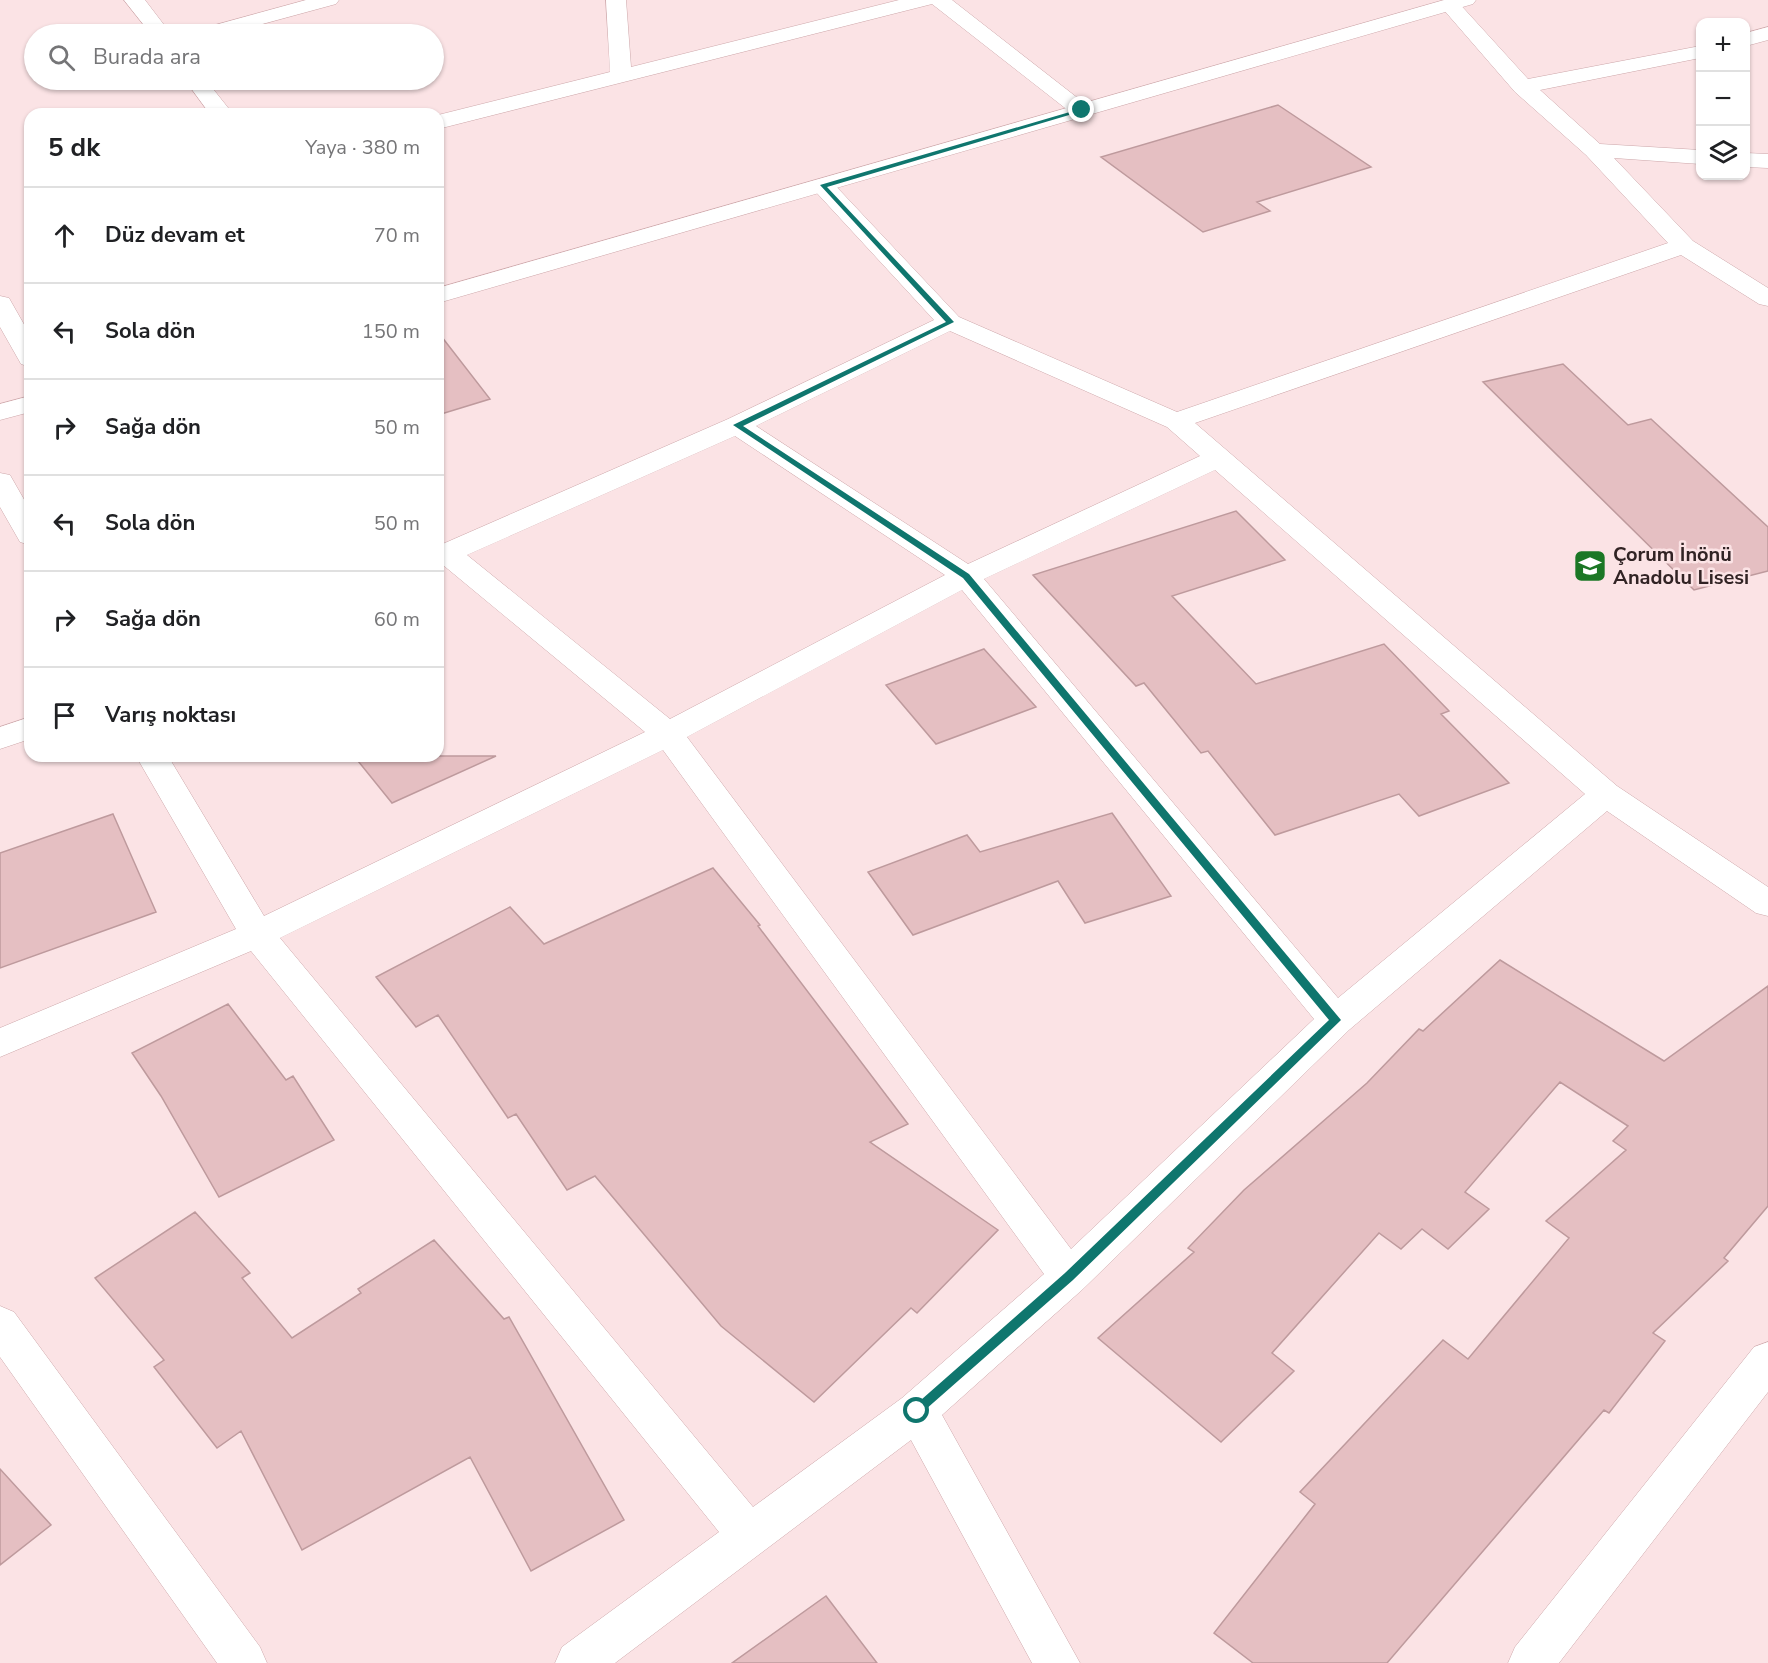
<!DOCTYPE html>
<html lang="tr">
<head>
<meta charset="utf-8">
<style>
  :root { --surface:#fff; --page:#f6f6f6; --text:#202124; --muted:#757577; --line:#e0e0e0 }
  body { margin:0; font-family:"Nunito Sans",sans-serif; background:var(--page); color:var(--text) }
  .controls { position:absolute; right:18px; top:18px; display:grid; overflow:hidden; border-radius:12px; box-shadow:0 2px 4px #0004 }
  .controls button { width:54px; height:54px; display:grid; place-items:center; padding:0; border:0; border-bottom:2px solid var(--line); background:var(--surface); color:var(--text); font:30px sans-serif }
  .stop { position:absolute; width:18px; height:18px; margin:-14px; border:4px solid #0f766e; border-radius:50%; background:#fff }
  .stop.end { background:#0f766e; border-color:#fff; box-shadow:0 2px 6px #0008 }
  .list { margin:0; padding:0; list-style:none }
  h2 { display:flex; justify-content:space-between; align-items:center; height:78px; margin:0; padding:0 24px; font-size:26px }
  h2 small { font-size:20px; font-weight:400; color:var(--muted) }
  .list li { display:grid; grid-template-columns:39px 1fr auto; gap:18px; align-items:center; box-sizing:border-box; height:96px; padding:0 24px; border-top:2px solid var(--line) }
  .list b { display:block; font-size:22px; white-space:nowrap }
  .list em { font-size:20px; font-style:normal; color:var(--muted) }
  .icon { flex:none; width:33px; height:33px; fill:none; stroke:currentColor; stroke-width:2; stroke-linecap:round; stroke-linejoin:round }
  .map { position:relative; flex:none; width:1768px; height:1663px; overflow:hidden }
  .search { position:absolute; background:var(--surface); box-shadow:0 2px 4px #0004; left:24px; top:24px; width:420px; height:66px; display:flex; align-items:center; gap:15px; box-sizing:border-box; padding:0 21px; border-radius:33px; color:var(--muted); font-size:22px }
  .panel { position:absolute; background:var(--surface); box-shadow:0 2px 4px #0004; left:24px; top:108px; width:420px; height:654px; border-radius:18px }
  .map>svg:first-child { display:block }
  .building { fill:#e5bfc2; stroke:#be9a9d; stroke-width:1.5 }
  .lines { fill:none; stroke-linecap:round; stroke-linejoin:round }
  .street-casing { stroke:#cda7aa; stroke-width:1 }
  .secondary-casing { stroke:#cda7aa; stroke-width:1 }
  .street { fill:#fff; fill-rule:evenodd }
  .secondary { fill:#fff; fill-rule:evenodd }
  .route { fill:#0f766e }
  .labels { text-anchor:middle; stroke-width:5; stroke-linejoin:round; paint-order:stroke }
  .poi-label { font-size:20px; font-weight:bold; fill:#312324; stroke:#fbe3e5; text-anchor:start }
</style>
</head>
<body>
<div class="map">
<svg width="1768" height="1663" viewBox="0 0 1768 1663">
  <rect width="100%" height="100%" fill="#fbe3e5"/>
  <!-- building -->
  <path class="building" d="M1278,105L1371,167L1257,202L1270,211L1203,232L1101,157Z
    M438,332L490,399L438,415Z
    M1563,364L1628,425L1651,419L1768,527V571L1694,590L1483,382Z
    M1236,511L1285,560L1172,596L1256,684L1384,644L1449,711L1441,714L1509,783L1419,816L1399,794L1275,835L1208,751L1201,753L1144,683L1136,686L1033,575Z
    M984,649L1036,707L936,744L886,685Z
    M354,756H496L392,803Z
    M1112,813L1171,896L1085,923L1058,881L913,935L868,872L967,835L980,852Z
    M113,814L156,912L0,968V853Z
    M713,868L760,925L758,926L908,1124L870,1142L998,1230L917,1313L911,1308L814,1402L721,1326L595,1176L567,1190L516,1114L508,1118L438,1015L416,1027L376,977L510,907L544,944Z
    M1500,960L1664,1061L1768,986V1206L1724,1258L1728,1261L1653,1333L1665,1341L1609,1413L1604,1410L1387,1663H1253L1214,1633L1315,1504L1300,1492L1443,1340L1468,1359L1569,1238L1546,1221L1626,1150L1613,1141L1628,1126L1560,1082L1465,1192L1489,1209L1448,1249L1422,1229L1401,1249L1379,1233L1272,1353L1294,1371L1221,1442L1098,1338L1194,1252L1188,1248L1244,1190L1367,1083L1419,1029L1423,1031Z
    M228,1004L286,1080L293,1076L334,1140L219,1197L161,1096L132,1053Z
    M195,1212L250,1273L242,1278L292,1338L361,1293L358,1289L434,1240L504,1319L509,1317L624,1520L531,1571L470,1457L302,1550L241,1431L217,1448L154,1367L164,1360L95,1278Z
    M0,1469L51,1525L0,1565Z
    M826,1596L877,1663H732Z"/>
  <g class="lines">
    <defs>
      <path id="street" d="M306,0H339L336,4L226,34H194L197,30Z
        M606,0H626L631,67L899,0H952L1093,110L1090,115H1074L932,4L438,129V115L610,72Z
        M1443,1H1457L1528,79L1700,46V58L1540,90L1600,144L1700,150V164L1614,158L1693,241L1768,288V306L1759,304L1681,255L1195,423L1617,786L1768,887V916L1756,913L1607,811L1349,1030L1083,1289L942,1415L1080,1663H1032L911,1440L615,1663H555L562,1647L719,1532L251,951L0,1057V1028L236,929L136,756H168L264,916L645,732L443,565L438,566V546L728,419L934,320L815,191L811,186L815,181H831L959,317L1177,412L1668,243L1586,155L1515,92L1443,9L1440,5ZM950,331L1167,427L1200,456L968,564L756,426ZM735,436L945,575L670,719L467,555ZM1215,470L1585,794L1338,998L984,579ZM962,590L1314,1019L1071,1249L687,737ZM663,750L1044,1274L902,1398L753,1507L280,938Z
        M1768,27V40L1746,46V33Z
        M1746,153L1768,154V168L1746,167Z
        M0,296L9,298L30,335V367L21,364L0,327Z
        M0,473L10,475L30,510V545L20,542L0,507Z
        M30,717V739L0,749V727Z
        M0,1306L14,1312L260,1647L267,1663H217L0,1357Z
        M1768,1342V1392L1559,1663H1508L1515,1647L1754,1347Z"/>
      <path id="secondary" d="M124,0H145L171,34H151Z
        M1444,0H1476L1473,4L438,303V288Z
        M185,80H206L233,114H210Z
        M30,396V412L0,420V404Z"/>
    </defs>
    <!-- street casing -->
    <use href="#street" class="street-casing"/>
    <!-- secondary casing -->
    <use href="#secondary" class="secondary-casing"/>
    <!-- street -->
    <use href="#street" class="street"/>
    <!-- secondary -->
    <use href="#secondary" class="secondary"/>
  </g>
  <!-- route -->
  <path class="route" d="M1080,109L1086,110L827,187L954,322L743,426L969,574L1341,1020L1073,1280L917,1417L913,1415V1407L1065,1273L1329,1020L963,578L733,425L946,322L820,185Z"/>
  <!-- icons -->
  <defs>
    <symbol id="school-square" viewBox="-11 -11 22 22"><rect x="-9" y="-9" width="18" height="18" rx="4" fill="#1b7725" stroke="#fbe3e5"/><path d="M0-5L7-2L0 1L-7-2ZM-4 1L0 2.5L4 1V4Q0 6-4 4Z" fill="#fff"/></symbol>
  </defs>
  <g fill-rule="evenodd">
    <use href="#school-square" x="1571" y="547" width="38" height="38"/>
  </g>
  <g class="labels">
    <!-- poi labels -->
    <g class="poi-label">
      <text x="1613" y="561">Çorum İnönü<tspan x="1613" dy="23">Anadolu Lisesi</tspan></text>
    </g>
  </g>
</svg>
<div class="controls">
<button>+</button>
<button>−</button>
<button><svg class="icon" aria-label="layers" viewBox="0 0 24 24"><path d="M12 4l9 5-9 5-9-5zM3 14l9 5 9-5"/></svg></button>
</div>
<div class="stop" style="left:917px;top:1411px"></div>
<div class="stop end" style="left:1082px;top:110px"></div>
<div class="search"><svg class="icon" aria-label="search" viewBox="0 0 24 24"><circle cx="10" cy="10" r="6"/><path d="M15 15l6 6"/></svg>Burada ara</div>
<section class="panel">
<h2>5 dk<small>Yaya · 380 m</small></h2>
<ul class="list">
<li><svg class="icon" aria-label="ahead" viewBox="0 0 24 24"><path d="M12 20V5M6 11l6-6 6 6"/></svg><div><b>Düz devam et</b></div><em>70 m</em></li>
<li><svg class="icon" aria-label="left" viewBox="0 0 24 24"><path d="M17 20v-9H6M10 6l-5 5 5 5"/></svg><div><b>Sola dön</b></div><em>150 m</em></li>
<li><svg class="icon" aria-label="right" viewBox="0 0 24 24"><path d="M7 20v-9h11M14 6l5 5-5 5"/></svg><div><b>Sağa dön</b></div><em>50 m</em></li>
<li><svg class="icon" aria-label="left" viewBox="0 0 24 24"><path d="M17 20v-9H6M10 6l-5 5 5 5"/></svg><div><b>Sola dön</b></div><em>50 m</em></li>
<li><svg class="icon" aria-label="right" viewBox="0 0 24 24"><path d="M7 20v-9h11M14 6l5 5-5 5"/></svg><div><b>Sağa dön</b></div><em>60 m</em></li>
<li><svg class="icon" aria-label="arrive" viewBox="0 0 24 24"><path d="M6 21V4h12l-3 4 3 4H6"/></svg><div><b>Varış noktası</b></div></li>
</ul>
</section>
</div>
</body>
</html>
